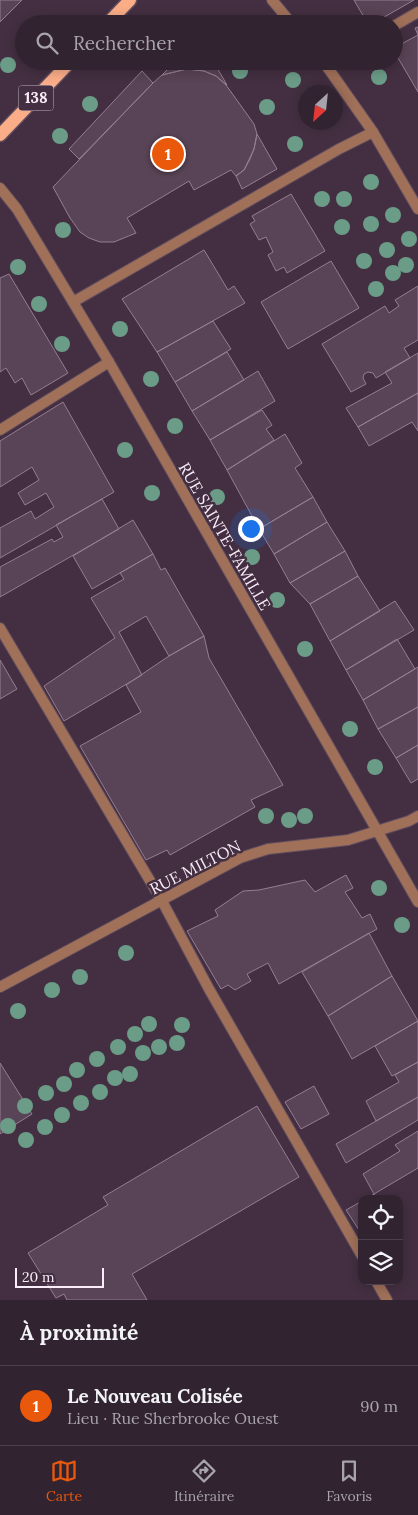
<!DOCTYPE html>
<html lang="fr">
<head>
<meta charset="utf-8">
<style>
  :root { --surface:#322331; --page:#3a2b39; --text:#f1f3f6; --muted:#a8a4ab; --line:#4d404d; --accent:#ea580c }
  body { margin:0; font-family:Lora,serif; background:var(--page); color:var(--text) }
  .controls { position:absolute; right:15px; bottom:15px; display:grid; overflow:hidden; border-radius:10px; box-shadow:0 2px 12px #0003 }
  .controls button { width:45px; height:45px; display:grid; place-items:center; padding:0; border:0; border-bottom:1px solid var(--line); background:var(--surface); color:var(--text); font:25px sans-serif }
  .compass { position:absolute; left:298px; top:85px; width:45px; height:45px; border-radius:50%; background:var(--surface); box-shadow:0 2px 12px #0003; rotate:207deg }
  .scale { position:absolute; left:15px; bottom:12px; width:89px; box-sizing:border-box; padding-left:5px; border:2px solid #faedf9; border-top:0; font-size:14px; line-height:18px; white-space:nowrap; color:#faedf9; -webkit-text-stroke:4px #432f41; paint-order:stroke }
  .you { position:absolute; left:250px; top:528px; width:18px; height:18px; margin:-12px; border:4px solid #fff; border-radius:50%; background:#1a73e8; box-shadow:0 0 0 8px #1a73e833 }
  .badge { display:grid; place-items:center; width:32px; height:32px; border-radius:50%; background:var(--accent); color:#fff; font-size:16px; font-weight:700 }
  .pin { position:absolute; translate:-50% -50%; border:2px solid #fff; box-shadow:0 1px 5px #0006 }
  .list { margin:0; padding:0; list-style:none }
  h2 { display:flex; justify-content:space-between; align-items:center; height:65px; margin:0; padding:0 20px; font-size:21px }
  h2 small { font-size:16px; font-weight:400; color:var(--muted) }
  .list li { display:grid; grid-template-columns:32px 1fr auto; gap:15px; align-items:center; box-sizing:border-box; height:80px; padding:0 20px; border-top:1px solid var(--line) }
  .list b { display:block; font-size:19px; white-space:nowrap }
  .list p { margin:0; font-size:16px; white-space:nowrap; color:var(--muted) }
  .list em { font-size:16px; font-style:normal; color:var(--muted) }
  .icon { flex:none; width:28px; height:28px; fill:none; stroke:currentColor; stroke-width:2; stroke-linecap:round; stroke-linejoin:round }
  .map { position:relative; flex:none; width:418px; height:1300px; overflow:hidden }
  .search { position:absolute; background:var(--surface); box-shadow:0 2px 12px #0003; left:15px; right:15px; top:15px; height:55px; display:flex; align-items:center; gap:12px; box-sizing:border-box; padding:0 18px; border-radius:28px; color:var(--muted); font-size:19px }
  .sheet { height:145px; background:var(--surface) }
  nav { display:flex; justify-content:space-around; align-items:center; box-sizing:border-box; height:70px; border-top:1px solid var(--line); background:var(--surface); font-size:14px; color:var(--muted) }
  nav a { display:grid; justify-items:center; gap:2px }
  nav .on { color:var(--accent) }
  .map>svg:first-child { display:block }
  .building { fill:#594356; stroke:#957d92 }
  .lines { fill:none; stroke-linecap:round; stroke-linejoin:round }
  .service-casing { stroke:#604d5e; stroke-width:12 }
  .minor-casing { stroke:#604d5e; stroke-width:12 }
  .tertiary-casing { stroke:#604d5e; stroke-width:12 }
  .primary-casing { stroke:#604d5e; stroke-width:15 }
  .service { stroke:#a07059; stroke-width:10 }
  .minor { stroke:#a07059; stroke-width:10 }
  .tertiary { stroke:#a07059; stroke-width:10 }
  .primary { stroke:#fbad88; stroke-width:12 }
  .tree { fill:#6b9c87 }
  .labels { text-anchor:middle; stroke-width:5; stroke-linejoin:round; paint-order:stroke }
  .shield { fill:#432f41; stroke:#c3b4c2; stroke-width:1 }
  .shield-label { font-size:15px; font-weight:bold; fill:#faedf9 }
  .street-label { font-size:16px; fill:#faedf9; stroke:#432f41 }
</style>
</head>
<body>
<div class="map">
<svg width="418" height="1300" viewBox="0 0 418 1300">
  <rect width="100%" height="100%" fill="#432f41"/>
  <!-- building -->
  <path class="building" d="M0,0H22L0,22Z
    M354,0H414L372,24H368Z
    M418,27V92L394,51V48L418,35L415,28Z
    M176,61L183,63L185,61H213L227,85L216,76L204,71L187,69L162,75Z
    M187,69L204,71L216,76L226,85L254,124L257,134L254,149L244,170L236,176L231,170L194,190L189,181L127,218L136,233L114,242H100L89,238L80,232L70,218L53,187L153,83L162,75Z
    M142,71L153,83L79,159L69,149Z
    M257,134L277,169L242,189L236,176L244,170L250,159L254,149Z
    M291,194L325,251L287,273L284,267L276,271L268,255L273,252L266,237L259,240L250,224L255,221L252,216Z
    M204,250L228,290L234,286L245,303L157,352L122,299Z
    M331,261L359,308L288,349L261,302Z
    M9,274L68,373L31,395L22,378L15,383L6,368L0,372V278Z
    M418,286V340L404,348L410,358L376,378L373,373L368,372L364,374L363,378L366,384L351,392L322,344L385,306L389,313L399,306L395,300Z
    M213,321L231,349L175,382L157,352Z
    M227,352L244,380L192,411L175,382Z
    M418,353V393L358,427L346,408L392,383L385,372Z
    M258,371L275,401L210,440L192,411Z
    M418,393V431L412,422L369,446L358,427Z
    M63,402L114,492L0,558V528L31,511L35,519L54,507L46,493L25,505L18,493L39,480L32,467L0,487V441Z
    M262,410L272,425L266,429L274,440L227,470L210,440Z
    M285,434L302,463L295,468L313,497L259,529L227,470Z
    M313,497L327,522L274,554L259,529Z
    M102,499L119,529L0,597V567L52,539L54,542L63,537L56,525Z
    M133,520L153,554L92,589L73,556Z
    M327,522L345,551L290,583L274,554Z
    M345,551L358,576L310,604L290,583Z
    M153,554L161,570L165,568L204,636L169,656L146,616L119,632L142,675L64,721L44,686L115,638L91,598L124,579L120,573Z
    M358,576L380,611L330,641L310,604Z
    M395,601L414,630L346,670L330,641Z
    M204,636L209,658L283,785L251,800L255,807L170,855L167,850L146,860L80,746L141,712L126,685L169,656Z
    M397,639L415,669L363,700L346,670Z
    M0,660L17,689L0,699Z
    M418,667V707L378,729L363,700Z
    M418,707V745L396,758L378,729Z
    M418,745V779L411,783L396,758Z
    M346,875L353,888L345,892L362,918L370,914L377,929L279,984L268,963L247,974L251,981L235,990L228,985L221,989L187,931L218,916L215,910L243,891L259,890L305,880L315,892Z
    M369,933L392,976L328,1016L302,972Z
    M392,976L418,1021L352,1059L328,1016Z
    M418,1021V1062L392,1076L375,1046Z
    M418,1062V1097L376,1121L366,1101L399,1082L395,1075Z
    M0,1063L32,1114L0,1134Z
    M314,1086L329,1114L301,1129L285,1102Z
    M418,1097V1120L346,1163L336,1144Z
    M257,1106L299,1177L132,1274L147,1300H67L64,1294L56,1298L28,1253L108,1205L103,1197Z
    M418,1131V1168L374,1194L363,1174L400,1151L395,1145Z
    M374,1194L376,1199H366Z
    M362,1201V1233H361L346,1210Z"/>
  <g class="lines">
    <defs>
      <path id="service" d="M394,26L418,12
        M328,68L338,61
        M73,302L339,149L373,132
        M0,430L109,362
        M0,628L162,901L209,989L362,1256
        M376,1281L387,1300"/>
      <path id="minor" d="M0,188L17,209L109,362L418,902
        M0,987L240,858L268,849L348,840L409,821L418,816"/>
      <path id="tertiary" d="M272,0L292,24
        M323,61L373,132L418,209"/>
      <path id="primary" d="M107,24L130,0
        M0,135L71,61"/>
    </defs>
    <!-- service casing -->
    <use href="#service" class="service-casing"/>
    <!-- minor casing -->
    <use href="#minor" class="minor-casing"/>
    <!-- tertiary casing -->
    <use href="#tertiary" class="tertiary-casing"/>
    <!-- primary casing -->
    <use href="#primary" class="primary-casing"/>
    <!-- service -->
    <use href="#service" class="service"/>
    <!-- minor -->
    <use href="#minor" class="minor"/>
    <!-- tertiary -->
    <use href="#tertiary" class="tertiary"/>
    <!-- primary -->
    <use href="#primary" class="primary"/>
  </g>
  <!-- trees -->
  <g class="tree">
    <circle cx="8" cy="65" r="8"/>
    <circle cx="240" cy="71" r="8"/>
    <circle cx="379" cy="77" r="8"/>
    <circle cx="293" cy="80" r="8"/>
    <circle cx="90" cy="104" r="8"/>
    <circle cx="267" cy="107" r="8"/>
    <circle cx="60" cy="136" r="8"/>
    <circle cx="295" cy="144" r="8"/>
    <circle cx="371" cy="182" r="8"/>
    <circle cx="322" cy="199" r="8"/>
    <circle cx="344" cy="199" r="8"/>
    <circle cx="393" cy="215" r="8"/>
    <circle cx="371" cy="224" r="8"/>
    <circle cx="342" cy="227" r="8"/>
    <circle cx="63" cy="230" r="8"/>
    <circle cx="409" cy="239" r="8"/>
    <circle cx="387" cy="250" r="8"/>
    <circle cx="364" cy="261" r="8"/>
    <circle cx="406" cy="265" r="8"/>
    <circle cx="18" cy="267" r="8"/>
    <circle cx="393" cy="273" r="8"/>
    <circle cx="376" cy="289" r="8"/>
    <circle cx="39" cy="304" r="8"/>
    <circle cx="120" cy="329" r="8"/>
    <circle cx="62" cy="344" r="8"/>
    <circle cx="151" cy="379" r="8"/>
    <circle cx="175" cy="426" r="8"/>
    <circle cx="125" cy="450" r="8"/>
    <circle cx="152" cy="493" r="8"/>
    <circle cx="217" cy="497" r="8"/>
    <circle cx="252" cy="557" r="8"/>
    <circle cx="277" cy="600" r="8"/>
    <circle cx="305" cy="649" r="8"/>
    <circle cx="350" cy="729" r="8"/>
    <circle cx="375" cy="767" r="8"/>
    <circle cx="266" cy="816" r="8"/>
    <circle cx="305" cy="816" r="8"/>
    <circle cx="289" cy="820" r="8"/>
    <circle cx="379" cy="888" r="8"/>
    <circle cx="402" cy="925" r="8"/>
    <circle cx="126" cy="953" r="8"/>
    <circle cx="80" cy="977" r="8"/>
    <circle cx="52" cy="990" r="8"/>
    <circle cx="18" cy="1011" r="8"/>
    <circle cx="149" cy="1024" r="8"/>
    <circle cx="182" cy="1025" r="8"/>
    <circle cx="135" cy="1034" r="8"/>
    <circle cx="177" cy="1043" r="8"/>
    <circle cx="118" cy="1047" r="8"/>
    <circle cx="159" cy="1047" r="8"/>
    <circle cx="143" cy="1053" r="8"/>
    <circle cx="97" cy="1059" r="8"/>
    <circle cx="77" cy="1070" r="8"/>
    <circle cx="130" cy="1074" r="8"/>
    <circle cx="115" cy="1078" r="8"/>
    <circle cx="64" cy="1084" r="8"/>
    <circle cx="100" cy="1092" r="8"/>
    <circle cx="46" cy="1093" r="8"/>
    <circle cx="81" cy="1103" r="8"/>
    <circle cx="25" cy="1106" r="8"/>
    <circle cx="62" cy="1115" r="8"/>
    <circle cx="8" cy="1126" r="8"/>
    <circle cx="45" cy="1127" r="8"/>
    <circle cx="26" cy="1140" r="8"/>
  </g>
  <g class="labels">
    <!-- shield labels -->
    <rect class="shield" x="18.5" y="85.5" width="35" height="25" rx="4"/>
    <g class="shield-label">
      <text x="36" y="103">138</text>
    </g>
    <!-- street labels -->
    <g class="street-label">
      <text transform="translate(225 536) rotate(60)" y="6">RUE SAINTE-FAMILLE</text>
      <text transform="translate(195 867) rotate(-27)" y="6">RUE MILTON</text>
    </g>
  </g>
</svg>
<div class="controls">
<button><svg class="icon" aria-label="locate" viewBox="0 0 24 24"><circle cx="12" cy="12" r="6"/><path d="M12 2v4M12 18v4M2 12h4M18 12h4"/></svg></button>
<button><svg class="icon" aria-label="layers" viewBox="0 0 24 24"><path d="M12 4l9 5-9 5-9-5zM3 14l9 5 9-5"/></svg></button>
</div>
<svg class="compass" viewBox="-18 -18 36 36"><path d="M0-13l5 13h-10z" fill="#e53935"/><path d="M0 13l5-13h-10z" fill="#a8a4ab"/></svg>
<div class="scale">20 m</div>
<div class="you"></div>
<div class="pin badge" style="left:168px;top:154px">1</div>
<div class="search"><svg class="icon" aria-label="search" viewBox="0 0 24 24"><circle cx="10" cy="10" r="6"/><path d="M15 15l6 6"/></svg>Rechercher</div>
</div>
<section class="sheet">
<h2>À proximité<small></small></h2>
<ul class="list">
<li><span class="badge">1</span><div><b>Le Nouveau Colisée</b><p>Lieu · Rue Sherbrooke Ouest</p></div><em>90 m</em></li>
</ul>
</section>
<nav>
<a class="on"><svg class="icon" aria-label="map" viewBox="0 0 24 24"><path d="M3 6l6-2 6 2 6-2v14l-6 2-6-2-6 2zM9 4v14M15 6v14"/></svg>Carte</a>
<a><svg class="icon" aria-label="directions" viewBox="0 0 24 24"><path d="M12 3l9 9-9 9-9-9zM9 14v-3h6M13 9l2 2-2 2"/></svg>Itinéraire</a>
<a><svg class="icon" aria-label="saved" viewBox="0 0 24 24"><path d="M7 4h10v16l-5-4-5 4z"/></svg>Favoris</a>
</nav>
</body>
</html>
